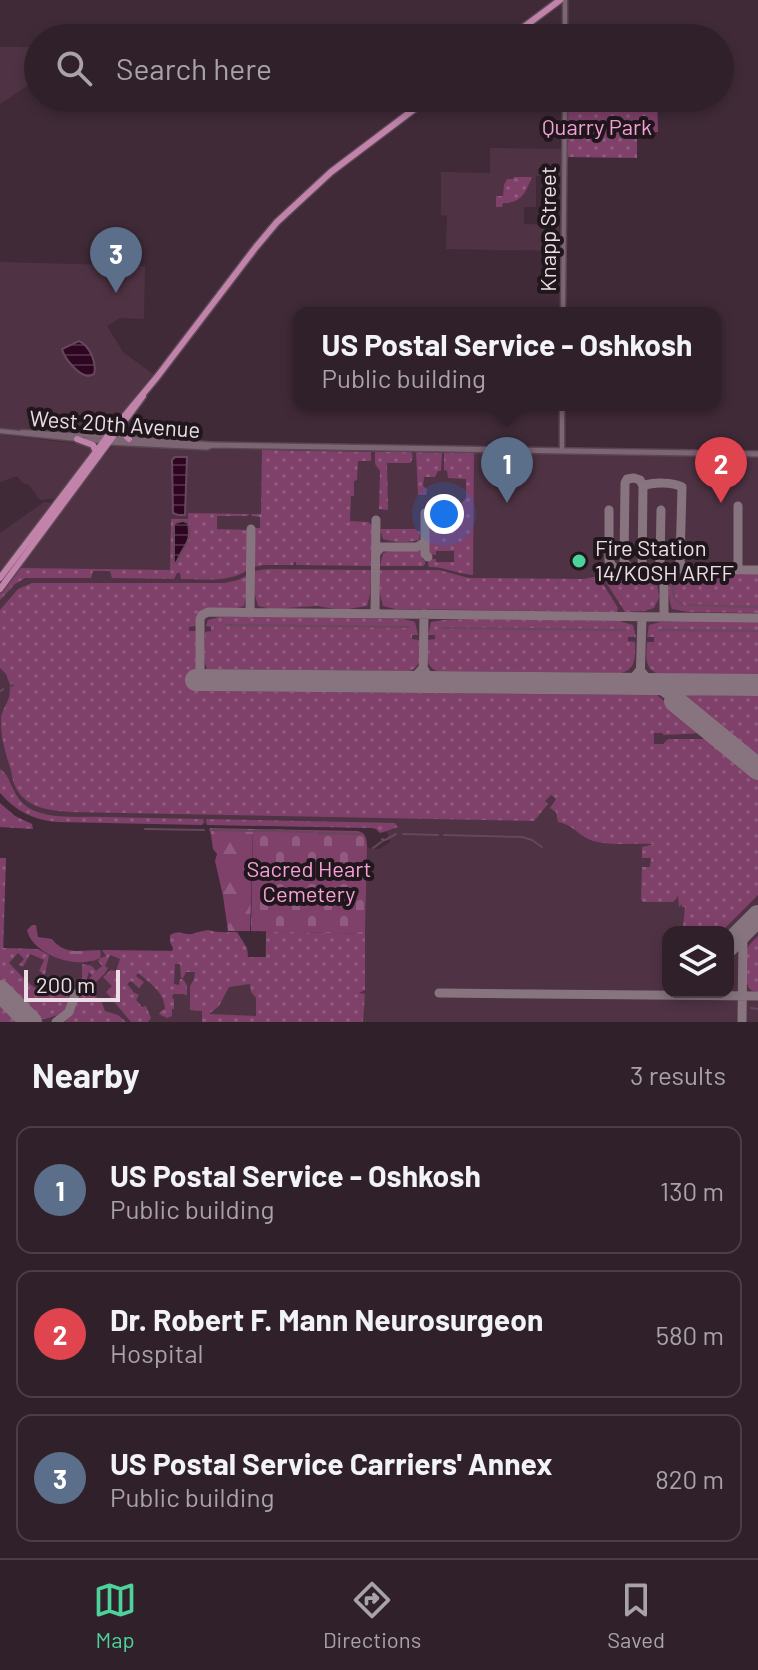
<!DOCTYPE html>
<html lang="en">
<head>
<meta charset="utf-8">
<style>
  :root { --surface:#30202a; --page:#382832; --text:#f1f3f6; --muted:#a8a3a8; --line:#4b3e47; --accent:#4cd39b }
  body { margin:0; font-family:Barlow,sans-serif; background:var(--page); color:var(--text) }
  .controls { position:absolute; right:24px; bottom:24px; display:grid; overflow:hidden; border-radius:16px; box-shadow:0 4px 12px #0003 }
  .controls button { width:72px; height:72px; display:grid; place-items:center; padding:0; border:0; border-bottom:2px solid var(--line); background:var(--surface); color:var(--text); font:40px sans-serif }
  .scale { position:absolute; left:24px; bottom:20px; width:96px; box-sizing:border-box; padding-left:8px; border:4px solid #eddee6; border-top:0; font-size:22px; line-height:28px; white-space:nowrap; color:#eddee6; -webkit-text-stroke:6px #20171d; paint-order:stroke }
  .you { position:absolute; left:444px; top:514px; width:28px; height:28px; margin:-20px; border:6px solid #fff; border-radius:50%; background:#1a73e8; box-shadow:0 0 0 12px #1a73e833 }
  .badge { display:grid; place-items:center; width:52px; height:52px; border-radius:50%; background:var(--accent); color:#fff; font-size:26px; font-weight:700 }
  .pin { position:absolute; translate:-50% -66px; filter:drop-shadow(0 2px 4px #0008) }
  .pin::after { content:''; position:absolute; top:42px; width:28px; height:24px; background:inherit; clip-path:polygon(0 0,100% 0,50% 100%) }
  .popup { position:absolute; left:293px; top:307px; width:428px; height:104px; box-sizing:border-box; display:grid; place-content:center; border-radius:16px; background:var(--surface); filter:drop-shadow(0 2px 6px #0005); font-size:26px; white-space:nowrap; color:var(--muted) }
  .popup b { font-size:30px; color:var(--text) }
  .popup::after { content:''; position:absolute; left:50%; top:100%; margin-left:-16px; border:16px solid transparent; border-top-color:var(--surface) }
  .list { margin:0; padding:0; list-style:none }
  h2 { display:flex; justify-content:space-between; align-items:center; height:104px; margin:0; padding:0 32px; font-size:34px }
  h2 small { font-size:26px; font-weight:400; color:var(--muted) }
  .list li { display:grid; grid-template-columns:52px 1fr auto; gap:24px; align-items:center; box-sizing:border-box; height:128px; margin:0 16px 16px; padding:0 16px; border:2px solid var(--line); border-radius:16px }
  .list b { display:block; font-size:30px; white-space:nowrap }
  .list p { margin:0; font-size:26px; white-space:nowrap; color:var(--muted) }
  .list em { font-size:26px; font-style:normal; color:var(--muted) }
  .icon { flex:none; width:44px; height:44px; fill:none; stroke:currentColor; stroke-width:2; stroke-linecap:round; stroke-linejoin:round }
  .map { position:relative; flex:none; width:758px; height:1022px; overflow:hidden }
  .search { position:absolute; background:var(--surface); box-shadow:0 4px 12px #0003; left:24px; right:24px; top:24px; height:88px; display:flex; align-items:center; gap:20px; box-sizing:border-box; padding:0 28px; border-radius:44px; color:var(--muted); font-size:30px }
  .sheet { height:536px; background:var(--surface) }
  nav { display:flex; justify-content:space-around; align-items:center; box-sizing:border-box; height:112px; border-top:2px solid var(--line); background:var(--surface); font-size:22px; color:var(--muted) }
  nav a { display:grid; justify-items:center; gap:4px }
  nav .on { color:var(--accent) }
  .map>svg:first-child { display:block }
  .built { fill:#4f3344; fill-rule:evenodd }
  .green { fill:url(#green-dots); fill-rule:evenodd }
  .forest { fill:url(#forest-firs) }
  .cemetery { fill:url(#cemetery-stones) }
  .water { fill:url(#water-rules); stroke:#67475d; stroke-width:2 }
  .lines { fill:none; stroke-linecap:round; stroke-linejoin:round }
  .stream { stroke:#67475d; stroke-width:2 }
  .taxiway { stroke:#87747f; stroke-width:9 }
  .runway { stroke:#87747f; stroke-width:22 }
  .tertiary-casing { stroke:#5a4753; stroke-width:7 }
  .secondary-casing { stroke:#5a4753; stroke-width:8 }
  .primary-casing { stroke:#5a4753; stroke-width:9 }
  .tertiary { stroke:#7e6574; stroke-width:4 }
  .secondary { stroke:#7e6574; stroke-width:5 }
  .primary { stroke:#c183aa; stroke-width:6 }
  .poi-dot { fill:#4cd39b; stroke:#20171d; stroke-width:3 }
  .labels { text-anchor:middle; stroke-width:8; stroke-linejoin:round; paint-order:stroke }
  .park-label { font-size:22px; fill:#f7a0d7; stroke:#20171d }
  .street-label { font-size:22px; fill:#eddee6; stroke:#20171d }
  .poi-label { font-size:22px; fill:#eddee6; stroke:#20171d; text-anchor:start }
</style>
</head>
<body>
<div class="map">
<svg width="758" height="1022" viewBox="0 0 758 1022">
  <defs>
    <pattern id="green-dots" width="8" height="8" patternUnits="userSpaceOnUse" patternTransform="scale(2)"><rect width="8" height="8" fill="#7f406a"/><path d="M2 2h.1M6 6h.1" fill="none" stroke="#915b7f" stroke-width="1.8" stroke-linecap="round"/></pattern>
    <pattern id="forest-firs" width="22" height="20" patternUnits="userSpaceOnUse" patternTransform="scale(2)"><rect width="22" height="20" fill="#7f406a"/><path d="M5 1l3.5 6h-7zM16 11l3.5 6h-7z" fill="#915b7f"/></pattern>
    <pattern id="cemetery-stones" width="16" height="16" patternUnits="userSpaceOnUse" patternTransform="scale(2)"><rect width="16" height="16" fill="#7f406a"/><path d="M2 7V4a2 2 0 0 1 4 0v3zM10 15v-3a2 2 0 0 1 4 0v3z" fill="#915b7f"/></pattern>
    <pattern id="water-rules" width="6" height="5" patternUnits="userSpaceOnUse" patternTransform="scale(2)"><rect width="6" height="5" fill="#2e0622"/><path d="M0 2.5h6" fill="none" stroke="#4d2a42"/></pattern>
  </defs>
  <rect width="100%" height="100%" fill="#402a38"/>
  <!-- built -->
  <path class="built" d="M0,47H38V79L0,104Z
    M490,148L561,149V176H536V207H524V224L559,225V251L446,249L447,216L441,215V172L490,173Z
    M0,262L145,266L144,319L120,318L107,326L123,352L153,374L102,437L0,428Z
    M0,435L82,444L91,447L92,451L58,498L40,500L28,484H24L17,476L0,482Z
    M119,445L208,449L758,457V1022H0V858H6L4,948L38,949L49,955L61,959L90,963L101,953L100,950L228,951L237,932L247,948L248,957L265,958L266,931L365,934L367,848L379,849L390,842L387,832L380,833L376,829L372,828L48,821L20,811L0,793V593L81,485L112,447ZM668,932H728V992H668Z
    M44,502H49L52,505L0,574V533Z"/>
  <!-- green -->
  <path class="green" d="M565,98H657L658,132H637V158L564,157Z
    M514,177H532C525,193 522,203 503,203L502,207H496V196H503L504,185L507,179H513Z
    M262,450L371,452V461H358L357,480L354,481V496H351L350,521L368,522L372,525V566L296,565V562H294L293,565H263L254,567V528H260V517L252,516L251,514H261Z
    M375,452H411C413,455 413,460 410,463H387L388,510L379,509L380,471L375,464Z
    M416,452L442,453L441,471H438L435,477H424L423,486L427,489L426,495H418Z
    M444,453H474L473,575C458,574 445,567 429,567L428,564L429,559H436V562H454V551H436V555L428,554L429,512L461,504L466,498V479L448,478L447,471L444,470Z
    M188,513L249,514L248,516H217V529L249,530L248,570C228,583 205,579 181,579L180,573H177L174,579L112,578L110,571H93L91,578H25L15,584L0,600V593L19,568L170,570L171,519H188Z
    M380,529H415L420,532L419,540C406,543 396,543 383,539Z
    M394,550L422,551V559L425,560V564L423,566H380L383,553Z
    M267,569L371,570L370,594L367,606L342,610L317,606L271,609L258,606L255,595L254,571Z
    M379,570H439L469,578L584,579L598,576L618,608L617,612L395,609L383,606L380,594Z
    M614,571L645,572L656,576L659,598L654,608L645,611L625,612L602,576L603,574Z
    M698,572L758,573V613L688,612L672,609C668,597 667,587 673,575Z
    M248,575L247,594L244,606L233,609L203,610L197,616L196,626L189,627V631H196V691L657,695L703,733L664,735L662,733H654V744H663L668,739H709L758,779V895L721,932H678L680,927H683L685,907H682V904L679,907L678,896L673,902H643L641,900L642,867H650L651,858H642V847L654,844C635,843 612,846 593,841C580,837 572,824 558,822L556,812L550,808L556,799L551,795L545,801L548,804L534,821L69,812C48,810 25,808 15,786C12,779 12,773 10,767C5,752 0,734 1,717C4,705 10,703 10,687L14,686L12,683L10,685L6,674L0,668V610L18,589L32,583H224L238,580Z
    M246,616L404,619L415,622L418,635H412V639L419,640C420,652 423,667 409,671L207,669L204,660L205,632L211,631V627L206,626L208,620L219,617Z
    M470,619L619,621L633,625L636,637H628V641L635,642C635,656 637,670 620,673L437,671C424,666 426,652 427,640L435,639V635H428L431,622L443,620Z
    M687,621L758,622V674H658C644,668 646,656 647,642H654V637H647L649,625L660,622Z
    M681,695L758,696V760L681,696Z
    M0,769C12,776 11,797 29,808C49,820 80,816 103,817C136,818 170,818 203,819L204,822L202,825L57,822C34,820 15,811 0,793Z
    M0,803L15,816L32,824L33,829L0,827Z
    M206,819L395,823L398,827L380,833L376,829L372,828L207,825Z
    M0,858H6L3,948L38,949L49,955L45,975L39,971L44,960L30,954L23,967L19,965L24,959L18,953L9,963C30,984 35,995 67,995L71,1002C63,1022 24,1022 0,1022Z
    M209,930C214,933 230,932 237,932L247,948L248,957H266V931L365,934V990L359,993L365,994L363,1022H202V1011L190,1010V986L194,979L195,972H186L183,978H181L180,964H175L174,984L179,985L180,979H183L187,985V996L184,994H173L172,998L174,999V1009H172V1016L167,1018L159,1014L161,1011L165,1009C164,992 151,984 138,973L136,976L144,982L139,988L131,981L127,984L133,991V992L139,995L136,1000L142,1007L146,1006L151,1018L148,1022H131L106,992L112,986L103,977L111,970L116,971L120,959L110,955L105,966L108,968L105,973L93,985L87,982L92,975L89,972L86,982H82V964L92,966L96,971L102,966L98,961L100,958L106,956L102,950L172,951L173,948L170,942V935C178,931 179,933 187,934C194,935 202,930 209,930ZM250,984L251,992L256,998V1016L209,1014L219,1006L229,987Z
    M758,936V992L752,991C743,983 743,964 746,952C747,946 753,941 758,936Z
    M87,991L101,1000L105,1011L118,1015L126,1022H59L70,1013L76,1000Z"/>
  <!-- forest -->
  <path class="forest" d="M210,828L253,829L250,931H228L223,896L215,861L217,854L213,849Z
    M32,925H36L38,937L52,939C65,956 81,950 100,950L101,953L100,958C79,970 33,956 27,930Z"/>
  <!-- cemetery -->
  <path class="cemetery" d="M253,829L358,831C366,833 366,838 367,845L365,934L251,931Z"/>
  <!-- water -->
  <path class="water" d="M79,341C90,346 97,363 94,374C92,375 90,376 88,376C78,375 64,358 62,349Z
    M175,457H187L185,515H178L173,513L172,460Z
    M183,521L188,523C192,544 183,545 176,563L174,562V525L175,523Z"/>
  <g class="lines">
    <!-- stream -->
    <path class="stream" d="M675,579C672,589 672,601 683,605
      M558,584L559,582
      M689,605L758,607
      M226,625L408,627
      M442,628L625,630
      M660,630L758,631
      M11,685L13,684
      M1,691L3,689
      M145,829L204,830
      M210,830L313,832
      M318,833L361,834
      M403,834L438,835
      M444,835L522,837L532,840L542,847
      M382,839L385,840L396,834
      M373,848L384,840
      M751,1008L758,1009"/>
    <!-- taxiway -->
    <path class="taxiway" d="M643,486C653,482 673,482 682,487L680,562L682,566L687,570
      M609,510V561L614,568L758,570
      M661,510L660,563L662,567L667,569
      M425,513V554L428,557
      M376,553L381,547H417L425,542
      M630,569L624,562L625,483L627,479L634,478L640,480L643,486L642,569
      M662,569L664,577V617
      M738,570V506
      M250,613L251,529
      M375,614L376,520
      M424,669C429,681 438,681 450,682
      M641,671L649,681L663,684
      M200,680V619L202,615L208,612L758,618
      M397,682L413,679L422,669
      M423,682L424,614
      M620,684L631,681L639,671
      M640,684L642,617
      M653,684L675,701
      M439,993L758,996
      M56,1022L69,1012L75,994
      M742,1022L743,934L748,926"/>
    <!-- runway -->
    <path class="runway" d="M196,680L758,685
      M675,701L758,769
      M728,946L758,916
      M0,991L31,1022"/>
    <defs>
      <path id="tertiary" d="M565,38V0
        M563,313L565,98
        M0,431L77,439
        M22,432L107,437
        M86,440L104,441
        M562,451V405"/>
      <path id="secondary" d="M110,437L211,445
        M108,442L207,447L212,445L758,454"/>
      <path id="primary" d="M509,38L560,0
        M123,425L122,432L129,439
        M77,439L93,445L96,452
        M0,578L107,437L157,377L256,247L277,222L331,172L429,98
        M0,589L143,396"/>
    </defs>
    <!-- tertiary casing -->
    <use href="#tertiary" class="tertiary-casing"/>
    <!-- secondary casing -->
    <use href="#secondary" class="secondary-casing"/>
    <!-- primary casing -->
    <use href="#primary" class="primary-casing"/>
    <!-- tertiary -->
    <use href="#tertiary" class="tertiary"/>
    <!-- secondary -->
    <use href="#secondary" class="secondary"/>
    <!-- primary -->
    <use href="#primary" class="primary"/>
  </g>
  <!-- markers -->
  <circle class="poi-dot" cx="579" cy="561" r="8"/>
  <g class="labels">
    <!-- park labels -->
    <g class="park-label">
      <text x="597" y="135">Quarry Park</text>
      <text x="309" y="877">Sacred Heart<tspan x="309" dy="25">Cemetery</tspan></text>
    </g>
    <!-- street labels -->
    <g class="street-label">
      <text transform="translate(548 229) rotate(-90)" y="8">Knapp Street</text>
      <text transform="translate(115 424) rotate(4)" y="8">West 20th Avenue</text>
    </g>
    <!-- poi labels -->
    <g class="poi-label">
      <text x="595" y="556">Fire Station<tspan x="595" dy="25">14/KOSH ARFF</tspan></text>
    </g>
  </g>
</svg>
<div class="controls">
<button><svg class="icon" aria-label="layers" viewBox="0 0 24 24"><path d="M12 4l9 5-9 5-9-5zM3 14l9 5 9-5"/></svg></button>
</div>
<div class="scale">200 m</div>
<div class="you"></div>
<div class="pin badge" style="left:507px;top:503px;background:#5c6f8a">1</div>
<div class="popup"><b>US Postal Service - Oshkosh</b>Public building</div>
<div class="pin badge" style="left:721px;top:503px;background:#e0444e">2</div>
<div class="pin badge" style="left:116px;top:293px;background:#5c6f8a">3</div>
<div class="search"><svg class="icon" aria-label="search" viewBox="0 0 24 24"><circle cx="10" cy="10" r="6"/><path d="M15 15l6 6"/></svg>Search here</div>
</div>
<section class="sheet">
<h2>Nearby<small>3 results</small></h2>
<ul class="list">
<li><span class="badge" style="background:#5c6f8a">1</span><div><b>US Postal Service - Oshkosh</b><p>Public building</p></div><em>130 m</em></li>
<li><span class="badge" style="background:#e0444e">2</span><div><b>Dr. Robert F. Mann Neurosurgeon</b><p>Hospital</p></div><em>580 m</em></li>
<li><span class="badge" style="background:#5c6f8a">3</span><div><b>US Postal Service Carriers' Annex</b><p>Public building</p></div><em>820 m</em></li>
</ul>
</section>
<nav>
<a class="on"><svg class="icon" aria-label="map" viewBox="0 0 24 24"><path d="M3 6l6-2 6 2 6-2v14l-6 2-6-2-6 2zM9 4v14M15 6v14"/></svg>Map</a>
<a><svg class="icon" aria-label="directions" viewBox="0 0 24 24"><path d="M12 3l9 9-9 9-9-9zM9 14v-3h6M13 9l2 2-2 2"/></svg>Directions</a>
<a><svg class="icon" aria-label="saved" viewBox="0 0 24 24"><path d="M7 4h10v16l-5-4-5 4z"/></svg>Saved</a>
</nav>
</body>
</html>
